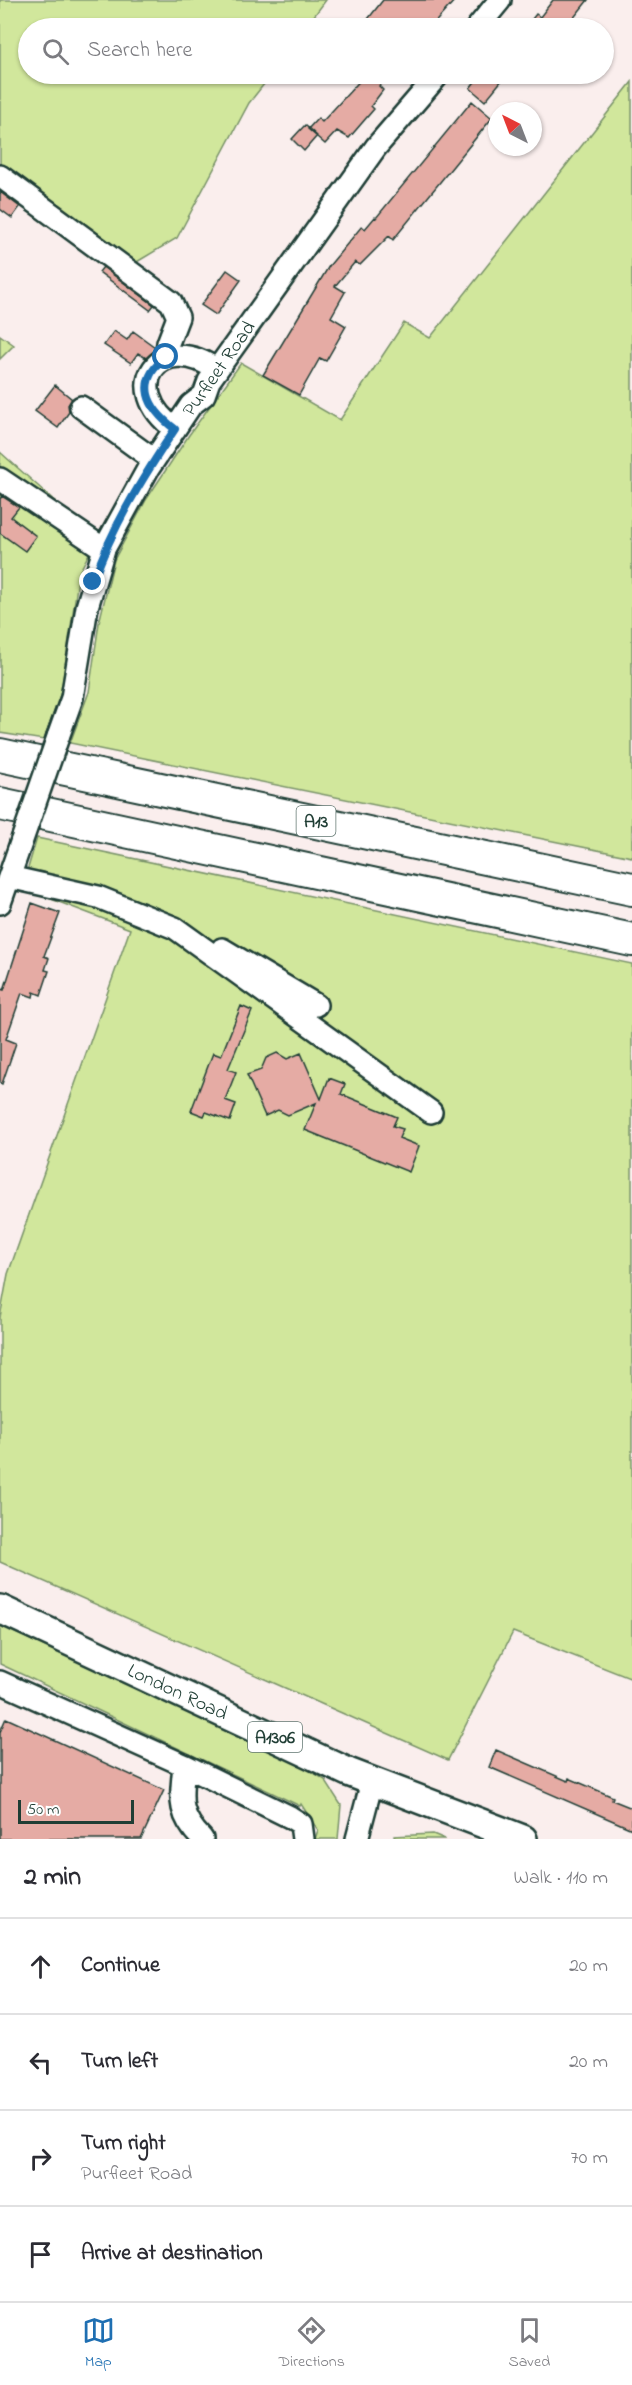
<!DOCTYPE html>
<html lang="en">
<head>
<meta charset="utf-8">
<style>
  :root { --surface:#fff; --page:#f7f7f7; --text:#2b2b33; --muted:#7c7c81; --line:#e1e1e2; --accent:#1f6fb2 }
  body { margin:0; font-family:"Indie Flower",sans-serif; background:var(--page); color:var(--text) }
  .compass { position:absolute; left:488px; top:102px; width:54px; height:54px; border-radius:50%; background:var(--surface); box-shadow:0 2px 4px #0004; rotate:318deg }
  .scale { position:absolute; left:18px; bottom:15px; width:116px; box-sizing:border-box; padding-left:6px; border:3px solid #1f3d34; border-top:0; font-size:16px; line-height:21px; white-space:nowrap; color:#1f3d34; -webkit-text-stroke:4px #fff; paint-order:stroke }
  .stop { position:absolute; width:18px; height:18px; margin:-14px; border:4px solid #1f6fb2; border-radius:50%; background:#fff }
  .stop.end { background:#1f6fb2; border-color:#fff; box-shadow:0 2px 6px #0008 }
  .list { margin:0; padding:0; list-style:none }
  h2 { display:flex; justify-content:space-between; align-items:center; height:78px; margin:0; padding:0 24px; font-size:26px }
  h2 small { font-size:20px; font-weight:400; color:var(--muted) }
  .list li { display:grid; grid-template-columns:39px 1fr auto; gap:18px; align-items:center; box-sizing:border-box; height:96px; padding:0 24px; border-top:2px solid var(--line) }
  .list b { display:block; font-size:22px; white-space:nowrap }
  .list p { margin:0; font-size:20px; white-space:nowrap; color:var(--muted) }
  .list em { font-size:20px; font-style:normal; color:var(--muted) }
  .icon { flex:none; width:33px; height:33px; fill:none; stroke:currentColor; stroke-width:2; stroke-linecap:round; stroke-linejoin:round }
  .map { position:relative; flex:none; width:632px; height:1839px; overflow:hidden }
  .search { position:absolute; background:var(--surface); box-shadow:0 2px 4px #0004; left:18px; right:18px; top:18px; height:66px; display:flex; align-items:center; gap:15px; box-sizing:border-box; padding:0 21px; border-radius:33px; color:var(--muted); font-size:22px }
  .sheet { height:462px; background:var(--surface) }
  nav { display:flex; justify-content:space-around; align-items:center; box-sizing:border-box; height:84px; border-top:2px solid var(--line); background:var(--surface); font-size:16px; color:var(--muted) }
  nav a { display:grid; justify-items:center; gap:3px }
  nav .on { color:var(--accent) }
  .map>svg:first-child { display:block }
  .green { fill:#d1e79c; stroke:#789268; stroke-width:1.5 }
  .building { fill:#e5aba4; stroke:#1f3d34; stroke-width:1.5 }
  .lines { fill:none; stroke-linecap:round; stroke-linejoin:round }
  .minor-casing { stroke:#1f3d34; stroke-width:26 }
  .major-casing { stroke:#1f3d34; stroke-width:32 }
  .highway-casing { stroke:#1f3d34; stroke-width:36 }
  .minor { stroke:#fff; stroke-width:21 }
  .major { stroke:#fff; stroke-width:27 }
  .highway { stroke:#fff; stroke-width:32 }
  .minor-bridge-casing { stroke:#1f3d34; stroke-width:26; stroke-linecap:butt }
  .minor-bridge { stroke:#fff; stroke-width:21 }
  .route { stroke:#1f6fb2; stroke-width:8 }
  .labels { text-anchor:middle; stroke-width:5; stroke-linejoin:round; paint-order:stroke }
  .shield { fill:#fff; stroke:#627771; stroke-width:1.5 }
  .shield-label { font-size:18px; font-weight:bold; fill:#1f3d34 }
  .street-label { font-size:20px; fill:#1f3d34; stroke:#fff }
</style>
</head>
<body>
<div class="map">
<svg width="632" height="1839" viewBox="0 0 632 1839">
  <rect width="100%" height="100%" fill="#faeeed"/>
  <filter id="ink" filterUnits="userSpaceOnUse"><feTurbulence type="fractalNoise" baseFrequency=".0167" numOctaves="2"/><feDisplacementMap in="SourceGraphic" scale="12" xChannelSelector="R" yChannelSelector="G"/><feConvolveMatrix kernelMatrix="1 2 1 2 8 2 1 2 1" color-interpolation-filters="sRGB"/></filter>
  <g filter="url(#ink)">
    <!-- green -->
    <path class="green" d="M0,0H326L305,28H28V74H272L249,103L177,238L130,266L0,171Z
      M632,82V857L70,743L89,692L99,623L114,560L146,500L189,435L241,363L340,420L404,323L430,338Z
      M0,335L14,345L0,359Z
      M0,452L66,511L100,532L79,573L61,692L44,740L0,733Z
      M37,838L632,964V1679L513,1632L448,1760L0,1562V1317L8,1274L130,929L22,888Z
      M0,1626L299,1763L325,1780L341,1805L338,1839H315L318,1830L301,1804L300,1806L0,1664Z
      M433,1834L445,1839H394V1836Z"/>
    <!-- building -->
    <path class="building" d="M383,0H455L430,28H361Z
      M553,0H588L568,25L561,20L556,28H525L536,14L540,17Z
      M366,74H389L379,86L383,90L371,106L374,109L349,138L337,131L325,144L308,129L318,118L322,122Z
      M481,74H507L485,101L470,88Z
      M472,101L492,118L393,240L389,236L360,265L355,262L335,286L345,292L331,317L346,326L326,361L320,358L299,395L263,375L329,266L362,226L365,229L375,217L376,218Z
      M305,125L317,136L304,151L292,139Z
      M0,192L20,207L12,218L0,209Z
      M103,267L154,305L150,310L99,272Z
      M227,270L241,280L216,315L201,305Z
      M114,331L127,340L133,331L155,347L154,351L146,358L138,353L131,363L104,345Z
      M55,385L72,399L68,405L69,412L58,428L35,411Z
      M2,496L19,507L11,517L36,536L25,551L0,533V499Z
      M32,903L60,913L44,956L49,958L45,970L49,971L41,995L34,992L33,997L22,993L6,1039L16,1043L2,1084L0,1083V989L4,990Z
      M241,1006L252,1011L228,1069L236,1072L225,1100L236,1104L230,1121L206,1112L204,1116L191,1111L213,1053L221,1056Z
      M277,1053L287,1059L301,1053L321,1099L329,1078L345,1084L341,1094L397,1117L393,1126L403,1129L399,1138L419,1146L409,1172L305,1130L316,1103L288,1115L278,1110L265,1116L247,1075L261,1070L266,1058Z
      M6,1718L164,1790L141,1839H0V1732Z
      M496,1750L568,1781L569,1778L613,1797L612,1800L632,1808V1829L489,1767Z"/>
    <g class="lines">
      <defs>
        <path id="minor" d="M477,28L500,0
          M0,176L171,302L178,317L168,343L166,357
          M81,407L154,460
          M175,429C118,388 160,329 217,370
          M0,479L104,549
          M58,737L72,698L87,607L104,549L148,469L191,405L204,395L209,381L376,147L439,74
          M9,877L98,897L175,928L431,1112
          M0,903L22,840
          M222,949L316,1005
          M0,1682L184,1765L290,1817L301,1824L303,1839
          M184,1765C181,1798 177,1814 202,1839
          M357,1839L372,1782"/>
        <path id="major" d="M0,1609L348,1772L523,1839"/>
        <path id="highway" d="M0,755L632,889
          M0,804L632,940"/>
      </defs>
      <!-- minor casing -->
      <use href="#minor" class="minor-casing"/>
      <!-- major casing -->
      <use href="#major" class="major-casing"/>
      <!-- highway casing -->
      <use href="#highway" class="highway-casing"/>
      <!-- minor -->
      <use href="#minor" class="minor"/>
      <!-- major -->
      <use href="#major" class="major"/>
      <!-- highway -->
      <use href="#highway" class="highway"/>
      <defs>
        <path id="minor-bridge" d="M22,840L58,737"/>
      </defs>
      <!-- minor-bridge casing -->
      <use href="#minor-bridge" class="minor-bridge-casing"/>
      <!-- minor-bridge -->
      <use href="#minor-bridge" class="minor-bridge"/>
    </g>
  </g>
  <g class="lines" filter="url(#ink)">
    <!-- route -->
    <path class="route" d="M93,582C112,527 143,477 175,429C147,408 134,382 166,357"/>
  </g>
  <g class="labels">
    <!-- shield labels -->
    <g class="shield">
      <rect x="296.5" y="806" width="39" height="30" rx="4.5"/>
      <rect x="248" y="1722" width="54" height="30" rx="4.5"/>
    </g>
    <g class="shield-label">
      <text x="316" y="827">A13</text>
      <text x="275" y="1743">A1306</text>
    </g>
    <!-- street labels -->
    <g class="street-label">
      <text transform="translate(218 368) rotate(-55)" y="7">Purfleet Road</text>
      <text transform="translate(178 1691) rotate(25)" y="7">London Road</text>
    </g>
  </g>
</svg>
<svg class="compass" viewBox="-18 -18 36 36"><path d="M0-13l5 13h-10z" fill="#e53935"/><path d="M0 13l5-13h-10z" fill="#7c7c81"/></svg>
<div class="scale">50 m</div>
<div class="stop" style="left:166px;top:357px"></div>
<div class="stop end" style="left:93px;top:582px"></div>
<div class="search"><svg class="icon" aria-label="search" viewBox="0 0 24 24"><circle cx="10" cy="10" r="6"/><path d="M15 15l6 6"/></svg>Search here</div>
</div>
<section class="sheet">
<h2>2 min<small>Walk · 110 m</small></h2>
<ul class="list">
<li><svg class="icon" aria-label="ahead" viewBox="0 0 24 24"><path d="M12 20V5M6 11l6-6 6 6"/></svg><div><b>Continue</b></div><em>20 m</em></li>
<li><svg class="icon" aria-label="left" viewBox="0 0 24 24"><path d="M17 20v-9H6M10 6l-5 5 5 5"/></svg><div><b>Turn left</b></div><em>20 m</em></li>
<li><svg class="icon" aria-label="right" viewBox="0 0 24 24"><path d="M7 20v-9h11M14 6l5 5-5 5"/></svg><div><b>Turn right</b><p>Purfleet Road</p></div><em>70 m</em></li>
<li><svg class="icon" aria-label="arrive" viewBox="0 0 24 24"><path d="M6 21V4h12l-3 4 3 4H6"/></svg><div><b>Arrive at destination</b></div></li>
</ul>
</section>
<nav>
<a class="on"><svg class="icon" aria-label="map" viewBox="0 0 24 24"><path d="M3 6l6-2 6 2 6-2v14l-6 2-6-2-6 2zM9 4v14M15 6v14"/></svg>Map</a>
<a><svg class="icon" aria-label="directions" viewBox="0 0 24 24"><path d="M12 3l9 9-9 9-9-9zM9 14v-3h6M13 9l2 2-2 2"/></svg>Directions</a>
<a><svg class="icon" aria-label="saved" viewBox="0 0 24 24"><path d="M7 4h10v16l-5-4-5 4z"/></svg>Saved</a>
</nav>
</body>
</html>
